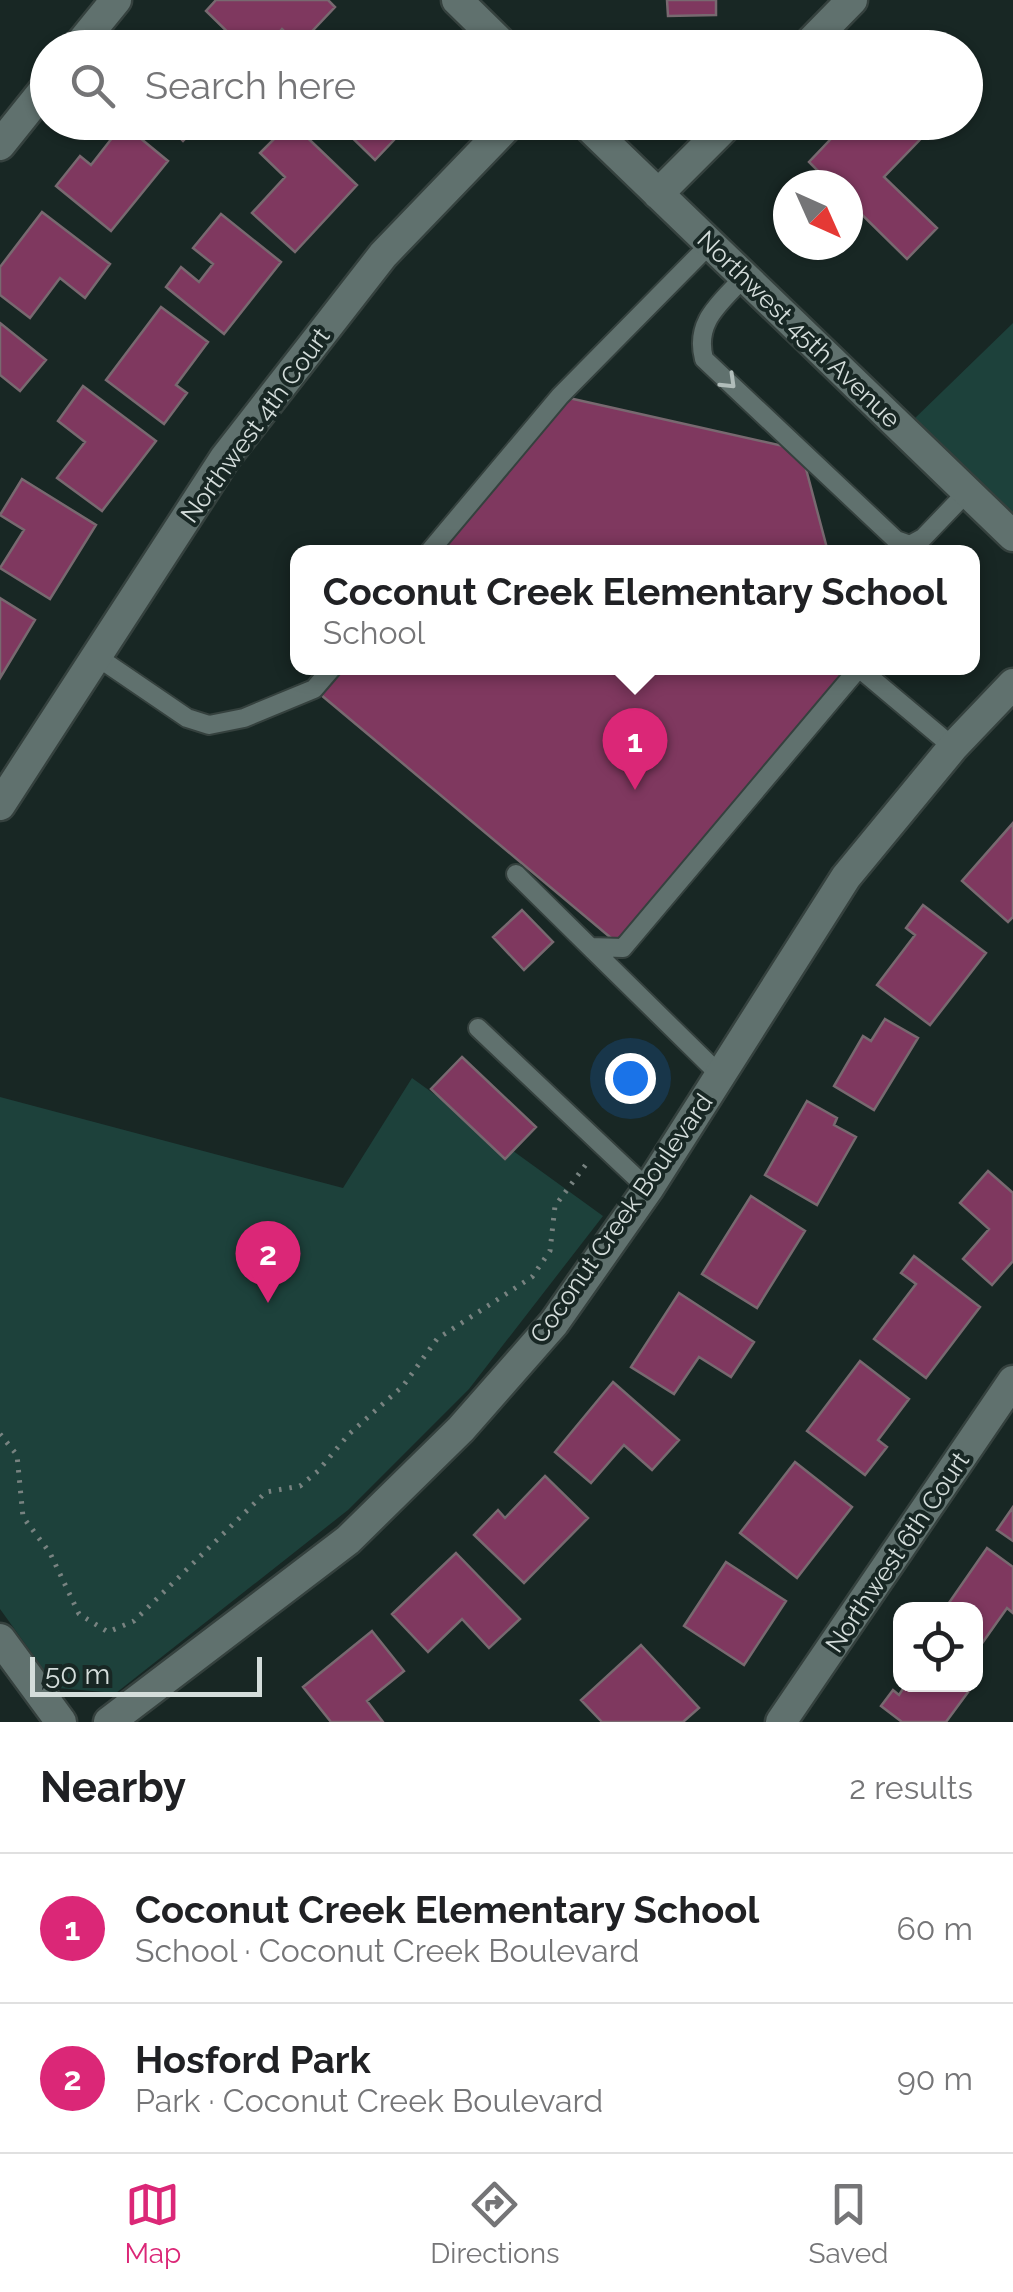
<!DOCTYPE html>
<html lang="en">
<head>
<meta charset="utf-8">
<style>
  :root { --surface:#fff; --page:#f6f6f6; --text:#202124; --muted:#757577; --line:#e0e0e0; --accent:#db2777 }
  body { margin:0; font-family:Raleway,sans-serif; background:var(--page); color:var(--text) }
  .controls { position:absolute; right:30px; bottom:30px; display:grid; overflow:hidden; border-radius:20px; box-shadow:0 2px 8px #0004 }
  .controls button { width:90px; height:90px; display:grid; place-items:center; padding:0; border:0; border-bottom:2px solid var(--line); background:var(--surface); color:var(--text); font:50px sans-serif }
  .compass { position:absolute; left:773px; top:170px; width:90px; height:90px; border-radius:50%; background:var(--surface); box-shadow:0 2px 8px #0004; rotate:135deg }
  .scale { position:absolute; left:30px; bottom:25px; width:232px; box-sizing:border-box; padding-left:10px; border:5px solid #d4dddb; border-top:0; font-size:28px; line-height:35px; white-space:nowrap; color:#d4dddb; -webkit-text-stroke:8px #182724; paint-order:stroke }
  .you { position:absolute; left:630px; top:1078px; width:35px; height:35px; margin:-25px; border:8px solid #fff; border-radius:50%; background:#1a73e8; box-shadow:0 0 0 15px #1a73e833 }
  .badge { display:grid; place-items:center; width:65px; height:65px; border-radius:50%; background:var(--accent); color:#fff; font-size:32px; font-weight:700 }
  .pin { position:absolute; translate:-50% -82px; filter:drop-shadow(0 2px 5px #0008) }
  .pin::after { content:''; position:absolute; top:52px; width:35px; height:30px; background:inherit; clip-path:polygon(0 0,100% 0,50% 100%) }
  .popup { position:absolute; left:290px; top:545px; width:690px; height:130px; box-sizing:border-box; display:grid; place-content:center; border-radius:20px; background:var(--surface); filter:drop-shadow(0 2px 8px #0005); font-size:32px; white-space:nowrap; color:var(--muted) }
  .popup b { font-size:38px; color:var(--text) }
  .popup::after { content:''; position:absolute; left:50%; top:100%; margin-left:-20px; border:20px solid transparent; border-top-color:var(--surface) }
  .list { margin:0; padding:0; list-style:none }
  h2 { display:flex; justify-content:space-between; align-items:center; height:130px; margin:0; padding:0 40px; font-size:42px }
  h2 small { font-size:32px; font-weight:400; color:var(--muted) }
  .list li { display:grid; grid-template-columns:65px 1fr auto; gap:30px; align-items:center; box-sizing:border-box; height:150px; padding:0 40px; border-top:2px solid var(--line) }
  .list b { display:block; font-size:38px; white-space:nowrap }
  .list p { margin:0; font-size:32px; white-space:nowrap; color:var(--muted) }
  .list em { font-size:32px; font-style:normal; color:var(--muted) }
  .icon { flex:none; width:55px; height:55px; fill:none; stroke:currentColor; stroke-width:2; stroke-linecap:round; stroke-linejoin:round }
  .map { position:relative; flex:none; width:1013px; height:1722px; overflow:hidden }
  .search { position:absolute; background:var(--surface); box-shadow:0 2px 8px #0004; left:30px; right:30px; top:30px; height:110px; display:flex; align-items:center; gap:25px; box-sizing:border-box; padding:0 35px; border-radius:55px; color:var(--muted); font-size:38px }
  .sheet { height:430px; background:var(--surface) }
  nav { display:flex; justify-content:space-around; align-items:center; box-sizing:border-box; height:140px; border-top:2px solid var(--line); background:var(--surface); font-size:28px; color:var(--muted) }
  nav a { display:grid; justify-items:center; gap:5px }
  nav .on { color:var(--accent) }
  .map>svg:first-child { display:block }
  .green { fill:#1d413b }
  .building { fill:#7f385f; stroke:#786970; stroke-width:2.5 }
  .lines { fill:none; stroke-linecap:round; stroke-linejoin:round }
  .lane-casing { stroke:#35413e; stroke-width:22 }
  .street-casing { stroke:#35413e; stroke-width:35 }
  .path { stroke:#788381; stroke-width:5; stroke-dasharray:2.5 8; stroke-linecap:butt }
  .lane { stroke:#60716e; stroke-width:18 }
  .street { stroke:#60716e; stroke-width:30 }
  .oneway { stroke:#b1bdba }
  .labels { text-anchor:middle; stroke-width:8; stroke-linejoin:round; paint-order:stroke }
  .street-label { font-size:25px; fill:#d4dddb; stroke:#182724 }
</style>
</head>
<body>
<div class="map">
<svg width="1013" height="1722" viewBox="0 0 1013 1722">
  <rect width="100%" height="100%" fill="#182724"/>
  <!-- green -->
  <path class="green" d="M1013,323V517L912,421Z
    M412,1078L603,1216L469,1389L348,1510L116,1693L57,1688L0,1609V1097L343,1188Z"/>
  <!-- building -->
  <path class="building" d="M216,0H328L335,7L299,45L282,29L265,48H244L206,11Z
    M667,0H716V15L668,16Z
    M164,122H201L183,141Z
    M291,122L357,185L295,252L252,213L285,177L260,153Z
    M336,122H411L375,160Z
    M847,122H937L884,177L937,228L907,259L848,201V185H832L809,162Z
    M123,124L168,161L111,231L56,186L80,156L91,165Z
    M42,212L110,264L85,298L60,278L30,318L0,295V267Z
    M221,214L281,262L224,334L166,287L181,267L199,282L213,264L193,248Z
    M161,307L208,342L176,385L187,393L164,424L106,380Z
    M0,323L46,360L20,391L0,375Z
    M83,386L156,441L102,511L57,478L85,442L58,421Z
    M560,396L801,450L828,552H429Z
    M22,479L96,525L50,599L0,568L24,530L0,515Z
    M0,598L35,620L0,678Z
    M332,668H859L623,948L314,689Z
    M1013,823V917L1008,922L962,881Z
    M923,905L986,953L930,1025L877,985L915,935L906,928Z
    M522,910L553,942L524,970L493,937Z
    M885,1019L918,1038L874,1110L834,1086L863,1036L871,1041Z
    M462,1057L536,1127L505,1159L431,1089Z
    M807,1101L837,1118L834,1125L856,1137L817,1205L765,1175Z
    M988,1171L1013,1193V1261L992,1285L963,1259L989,1229L960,1203Z
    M751,1196L805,1231L757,1308L702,1274Z
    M914,1256L980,1307L926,1378L874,1339L916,1284L901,1273Z
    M679,1293L754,1342L731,1377L699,1357L674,1394L631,1367Z
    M860,1361L909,1399L878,1440L887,1447L865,1475L807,1431Z
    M613,1382L679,1440L652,1470L624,1445L591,1483L555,1452Z
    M795,1462L852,1507L797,1578L740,1533Z
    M545,1476L588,1518L524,1583L474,1535L498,1510L505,1518Z
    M1013,1507V1541L997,1530Z
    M987,1548L1013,1567V1613L1007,1608L978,1649L976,1610H944Z
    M456,1553L520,1619L489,1648L462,1619L428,1652L392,1614Z
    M726,1562L786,1601L744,1665L684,1626Z
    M372,1631L404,1671L367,1701L383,1722H331L303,1687Z
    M641,1645L699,1708L683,1722H602L581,1700Z
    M906,1684H974L946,1722H902L881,1706L893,1690L899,1695Z"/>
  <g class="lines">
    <defs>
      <path id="lane" d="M744,277C721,303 694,321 704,359L896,540L910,545L923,538L967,492
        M429,552L560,396L710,244
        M96,656L187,718L209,725L244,718L314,689L332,668
        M859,668L953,747
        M516,874L590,947
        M478,1028L648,1189
        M720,1075L590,947L623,948L859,668"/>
      <path id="street" d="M457,0L506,48
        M77,48L116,0
        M805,48L852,0
        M584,122L1013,536
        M0,145L48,85
        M658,194L730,122
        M0,805L225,458L383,255L511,122
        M0,1639L61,1722
        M109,1722L348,1540L461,1429L554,1323L648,1189L846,877L953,747L1013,684
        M781,1722L1013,1381"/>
    </defs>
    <!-- lane casing -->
    <use href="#lane" class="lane-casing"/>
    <!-- street casing -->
    <use href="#street" class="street-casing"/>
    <!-- path -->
    <path class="path" d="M0,1434L17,1455L23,1517L50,1553L79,1614L108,1632L134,1621L266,1492L300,1486L318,1471L349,1434L403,1386L437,1339L532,1277L550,1251L555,1206L587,1163"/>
    <!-- lane -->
    <use href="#lane" class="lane"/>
    <!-- street -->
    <use href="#street" class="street"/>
  </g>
  <!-- one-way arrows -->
  <defs><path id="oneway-chevron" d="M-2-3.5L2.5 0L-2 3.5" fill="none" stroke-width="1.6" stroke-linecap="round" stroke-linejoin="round" transform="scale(2.5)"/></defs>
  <use class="oneway" href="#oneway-chevron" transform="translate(729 382) rotate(44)"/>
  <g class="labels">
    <!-- street labels -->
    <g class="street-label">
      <text transform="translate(799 329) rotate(44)" y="9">Northwest 45th Avenue</text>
      <text transform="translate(255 425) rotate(-54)" y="9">Northwest 4th Court</text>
      <text transform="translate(621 1218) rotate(-55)" y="9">Coconut Creek Boulevard</text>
      <text transform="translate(897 1552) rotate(-56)" y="9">Northwest 6th Court</text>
    </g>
  </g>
</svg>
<div class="controls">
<button><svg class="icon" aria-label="locate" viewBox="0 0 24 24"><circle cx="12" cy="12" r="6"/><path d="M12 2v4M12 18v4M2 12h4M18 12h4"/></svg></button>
</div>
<svg class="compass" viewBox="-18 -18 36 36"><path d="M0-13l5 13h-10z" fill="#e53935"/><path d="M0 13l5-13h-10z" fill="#757577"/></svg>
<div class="scale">50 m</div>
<div class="you"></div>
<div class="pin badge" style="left:635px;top:790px">1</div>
<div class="popup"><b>Coconut Creek Elementary School</b>School</div>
<div class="pin badge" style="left:268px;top:1303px">2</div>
<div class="search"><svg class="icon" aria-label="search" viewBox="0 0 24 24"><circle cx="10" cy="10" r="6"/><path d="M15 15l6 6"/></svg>Search here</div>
</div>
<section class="sheet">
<h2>Nearby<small>2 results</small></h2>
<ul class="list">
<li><span class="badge">1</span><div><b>Coconut Creek Elementary School</b><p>School · Coconut Creek Boulevard</p></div><em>60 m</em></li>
<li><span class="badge">2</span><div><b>Hosford Park</b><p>Park · Coconut Creek Boulevard</p></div><em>90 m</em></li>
</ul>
</section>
<nav>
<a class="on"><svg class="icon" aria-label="map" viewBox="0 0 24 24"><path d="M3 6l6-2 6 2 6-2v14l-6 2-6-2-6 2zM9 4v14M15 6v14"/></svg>Map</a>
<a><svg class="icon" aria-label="directions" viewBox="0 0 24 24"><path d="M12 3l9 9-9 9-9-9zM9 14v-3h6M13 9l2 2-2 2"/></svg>Directions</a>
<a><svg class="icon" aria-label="saved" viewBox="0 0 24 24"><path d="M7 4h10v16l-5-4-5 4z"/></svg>Saved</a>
</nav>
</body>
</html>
